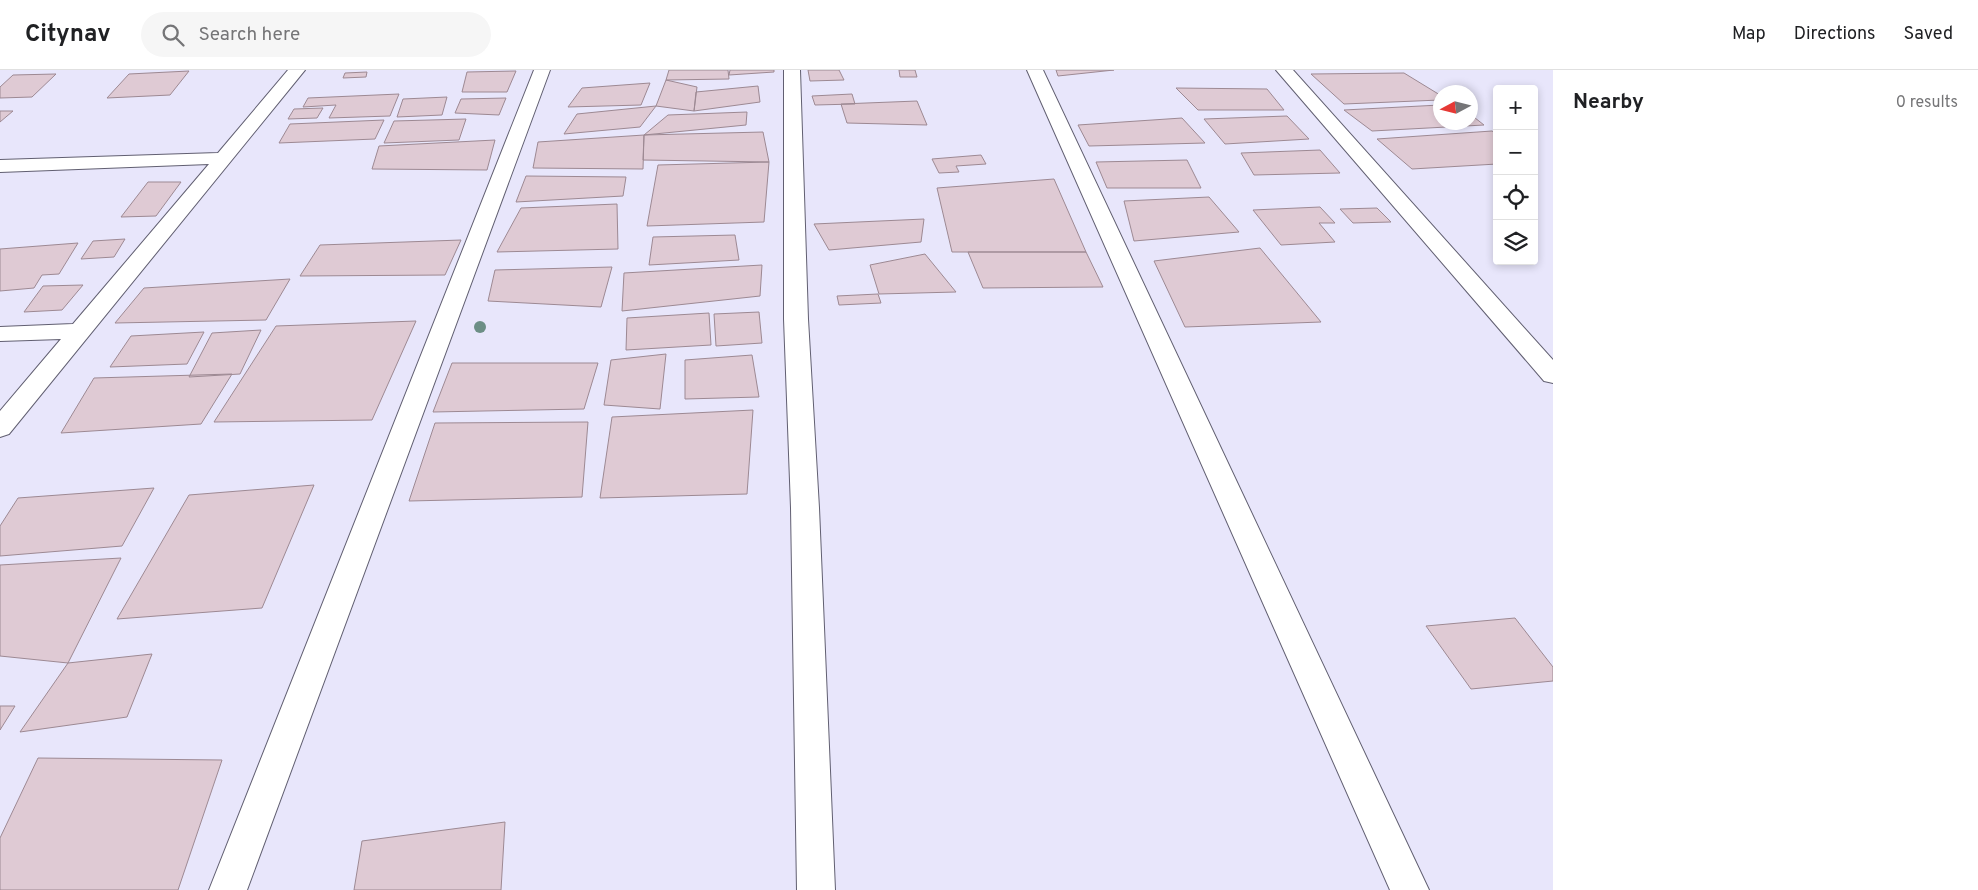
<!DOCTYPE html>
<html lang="en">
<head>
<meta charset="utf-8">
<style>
  :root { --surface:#fff; --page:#f6f6f6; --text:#202124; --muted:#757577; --line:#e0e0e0 }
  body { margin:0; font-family:Overpass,sans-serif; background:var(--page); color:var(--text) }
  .controls { position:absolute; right:15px; top:15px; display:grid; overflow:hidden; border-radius:5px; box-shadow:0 2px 8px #0003 }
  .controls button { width:45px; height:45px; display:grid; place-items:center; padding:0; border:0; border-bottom:1px solid var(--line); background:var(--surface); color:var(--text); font:25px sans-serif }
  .compass { position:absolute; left:1433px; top:15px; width:45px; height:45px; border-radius:50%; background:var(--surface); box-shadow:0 2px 8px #0003; rotate:263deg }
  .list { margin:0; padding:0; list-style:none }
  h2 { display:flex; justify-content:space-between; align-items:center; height:65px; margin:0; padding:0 20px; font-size:21px }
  h2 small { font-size:16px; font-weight:400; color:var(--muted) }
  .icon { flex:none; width:28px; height:28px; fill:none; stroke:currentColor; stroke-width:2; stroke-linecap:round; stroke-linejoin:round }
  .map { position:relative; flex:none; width:1553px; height:820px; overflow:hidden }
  header { display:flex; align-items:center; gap:30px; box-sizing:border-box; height:70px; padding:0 25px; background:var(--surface); border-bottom:1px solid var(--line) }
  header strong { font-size:24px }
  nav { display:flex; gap:28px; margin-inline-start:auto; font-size:18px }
  .search { width:350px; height:45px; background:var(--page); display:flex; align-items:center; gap:12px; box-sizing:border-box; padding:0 18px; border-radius:28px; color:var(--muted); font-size:19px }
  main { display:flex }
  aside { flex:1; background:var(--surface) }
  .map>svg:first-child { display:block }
  .building { fill:#dfcad4; stroke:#9d8993 }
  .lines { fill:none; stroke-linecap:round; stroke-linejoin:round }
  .street-casing { stroke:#615f71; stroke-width:2 }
  .street { fill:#fff; fill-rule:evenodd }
  .tree { fill:#6c8e85 }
</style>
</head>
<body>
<header>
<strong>Citynav</strong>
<div class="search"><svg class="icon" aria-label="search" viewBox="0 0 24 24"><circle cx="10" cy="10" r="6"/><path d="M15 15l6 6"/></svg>Search here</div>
<nav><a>Map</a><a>Directions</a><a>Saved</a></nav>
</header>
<main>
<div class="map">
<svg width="1553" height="820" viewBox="0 0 1553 820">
  <rect width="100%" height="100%" fill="#e8e6fb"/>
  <!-- building -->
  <path class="building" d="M669,0H728L729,9L666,10Z
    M730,0H774V2L729,5Z
    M808,0H839L844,10L810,11Z
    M899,0H915L917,7H900Z
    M1056,0H1114L1058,6Z
    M189,1L170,25L107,28L129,4Z
    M516,1L507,22H462L467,2Z
    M367,2L366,7L343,8L345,3Z
    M1404,3L1440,25V30L1344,34L1311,4Z
    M56,4L32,27L0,28V17L13,5Z
    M666,10L697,17L694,41L656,36Z
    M650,13L641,35L568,37L582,18Z
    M758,16L760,32L694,41L696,22Z
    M1176,18L1267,19L1284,40H1198Z
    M399,24L390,46L329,48L336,35L303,37L308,28Z
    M852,24L855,34L815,35L812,26Z
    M447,27L442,45L397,47L403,29Z
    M506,28L499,45L455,43L461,29Z
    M917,31L927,55L847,53L841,34Z
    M1440,35V52H1470V44L1484,55L1372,61L1344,40Z
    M656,36L640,57L564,64L577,44Z
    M323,38L317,48L288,49L294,39Z
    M0,41H13L0,52Z
    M747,42L746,55L644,65L668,45Z
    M1287,46L1309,69L1225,74L1204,49Z
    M1182,48L1205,73L1089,76L1078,55Z
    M466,49L459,70L384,73L394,51Z
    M384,50L375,69L279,73L290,54Z
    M1492,61L1497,64V94L1412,99L1377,69Z
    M763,62L769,92L643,90L644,65Z
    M644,65L643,99L533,98L538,72Z
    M495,70L487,100L372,99L379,76Z
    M1320,80L1340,103L1254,105L1241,83Z
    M981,85L986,94L956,96L959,102L939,103L932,89Z
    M1187,90L1201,118H1107L1096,92Z
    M769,92L764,152L647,156L658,95Z
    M526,106L626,107L623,126L516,132Z
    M1054,109L1086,182H952L937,118Z
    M148,112H181L156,146L121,147Z
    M1209,127L1239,162L1134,171L1124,131Z
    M617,134L618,179L497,182L521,138Z
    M1320,137L1335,153H1319L1335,172L1281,175L1253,140Z
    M1377,138L1391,152L1353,153L1340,139Z
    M924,149L921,172L829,180L814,154Z
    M735,165L739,190L649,195L653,167Z
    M125,169L114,187L81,189L93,171Z
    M461,170L445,205L300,206L320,175Z
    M78,173L59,204L42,205L34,218L0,221V179Z
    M1260,178L1321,252L1185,257L1154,191Z
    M968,182H1086L1103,217L983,218Z
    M925,184L956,222L879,224L870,195Z
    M762,195L760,226L622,241L624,203Z
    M612,197L601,237L488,231L495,200Z
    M290,209L266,250L115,253L144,218Z
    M83,215L62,240L24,242L43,216Z
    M878,224L881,233L839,235L837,226Z
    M759,242L762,273L716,276L714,244Z
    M709,243L711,275L626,280L627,248Z
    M416,251L372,350L214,352L276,256Z
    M261,260L240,304L189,307L212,263Z
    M204,262L187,294L110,297L131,266Z
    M666,284L660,339L604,335L611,290Z
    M752,285L759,327L685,329V290Z
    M452,293H598L584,339L433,342Z
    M232,304L201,354L61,363L94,308Z
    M753,340L747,424L600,428L612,347Z
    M588,352L582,427L409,431L435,353Z
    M314,415L262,538L117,549L189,425Z
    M154,418L122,476L0,486V456L18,428Z
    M121,488L68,593L0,586V495Z
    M1515,548L1553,597V611L1471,619L1426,556Z
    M152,584L127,647L20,662L68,593Z
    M0,636H15L0,660Z
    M38,688L222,690L178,820H0V768Z
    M505,752L501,820H354L362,771Z"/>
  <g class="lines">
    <defs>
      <path id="street" d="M288,0H305L9,364L0,367V341L61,269L0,271V257L73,254L209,94L0,102V90L218,83Z
        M534,0H550L247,820H209Z
        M784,0H800L808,249L819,438L835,820H797L791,438L784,249Z
        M1027,0H1043L1429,820H1390Z
        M1276,0H1293L1553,290V313L1544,311Z"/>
    </defs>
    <!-- street casing -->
    <use href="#street" class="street-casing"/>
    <!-- street -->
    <use href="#street" class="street"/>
  </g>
  <!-- trees -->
  <circle class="tree" cx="480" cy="257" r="6"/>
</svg>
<div class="controls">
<button>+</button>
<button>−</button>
<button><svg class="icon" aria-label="locate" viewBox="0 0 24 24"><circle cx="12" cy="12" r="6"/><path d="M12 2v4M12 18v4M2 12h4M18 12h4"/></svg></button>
<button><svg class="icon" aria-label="layers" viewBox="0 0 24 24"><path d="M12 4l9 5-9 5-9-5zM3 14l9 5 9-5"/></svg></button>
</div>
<svg class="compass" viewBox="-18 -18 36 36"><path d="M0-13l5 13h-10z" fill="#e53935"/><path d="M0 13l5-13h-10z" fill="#757577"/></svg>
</div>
<aside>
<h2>Nearby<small>0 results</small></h2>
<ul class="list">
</ul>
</aside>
</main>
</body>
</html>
